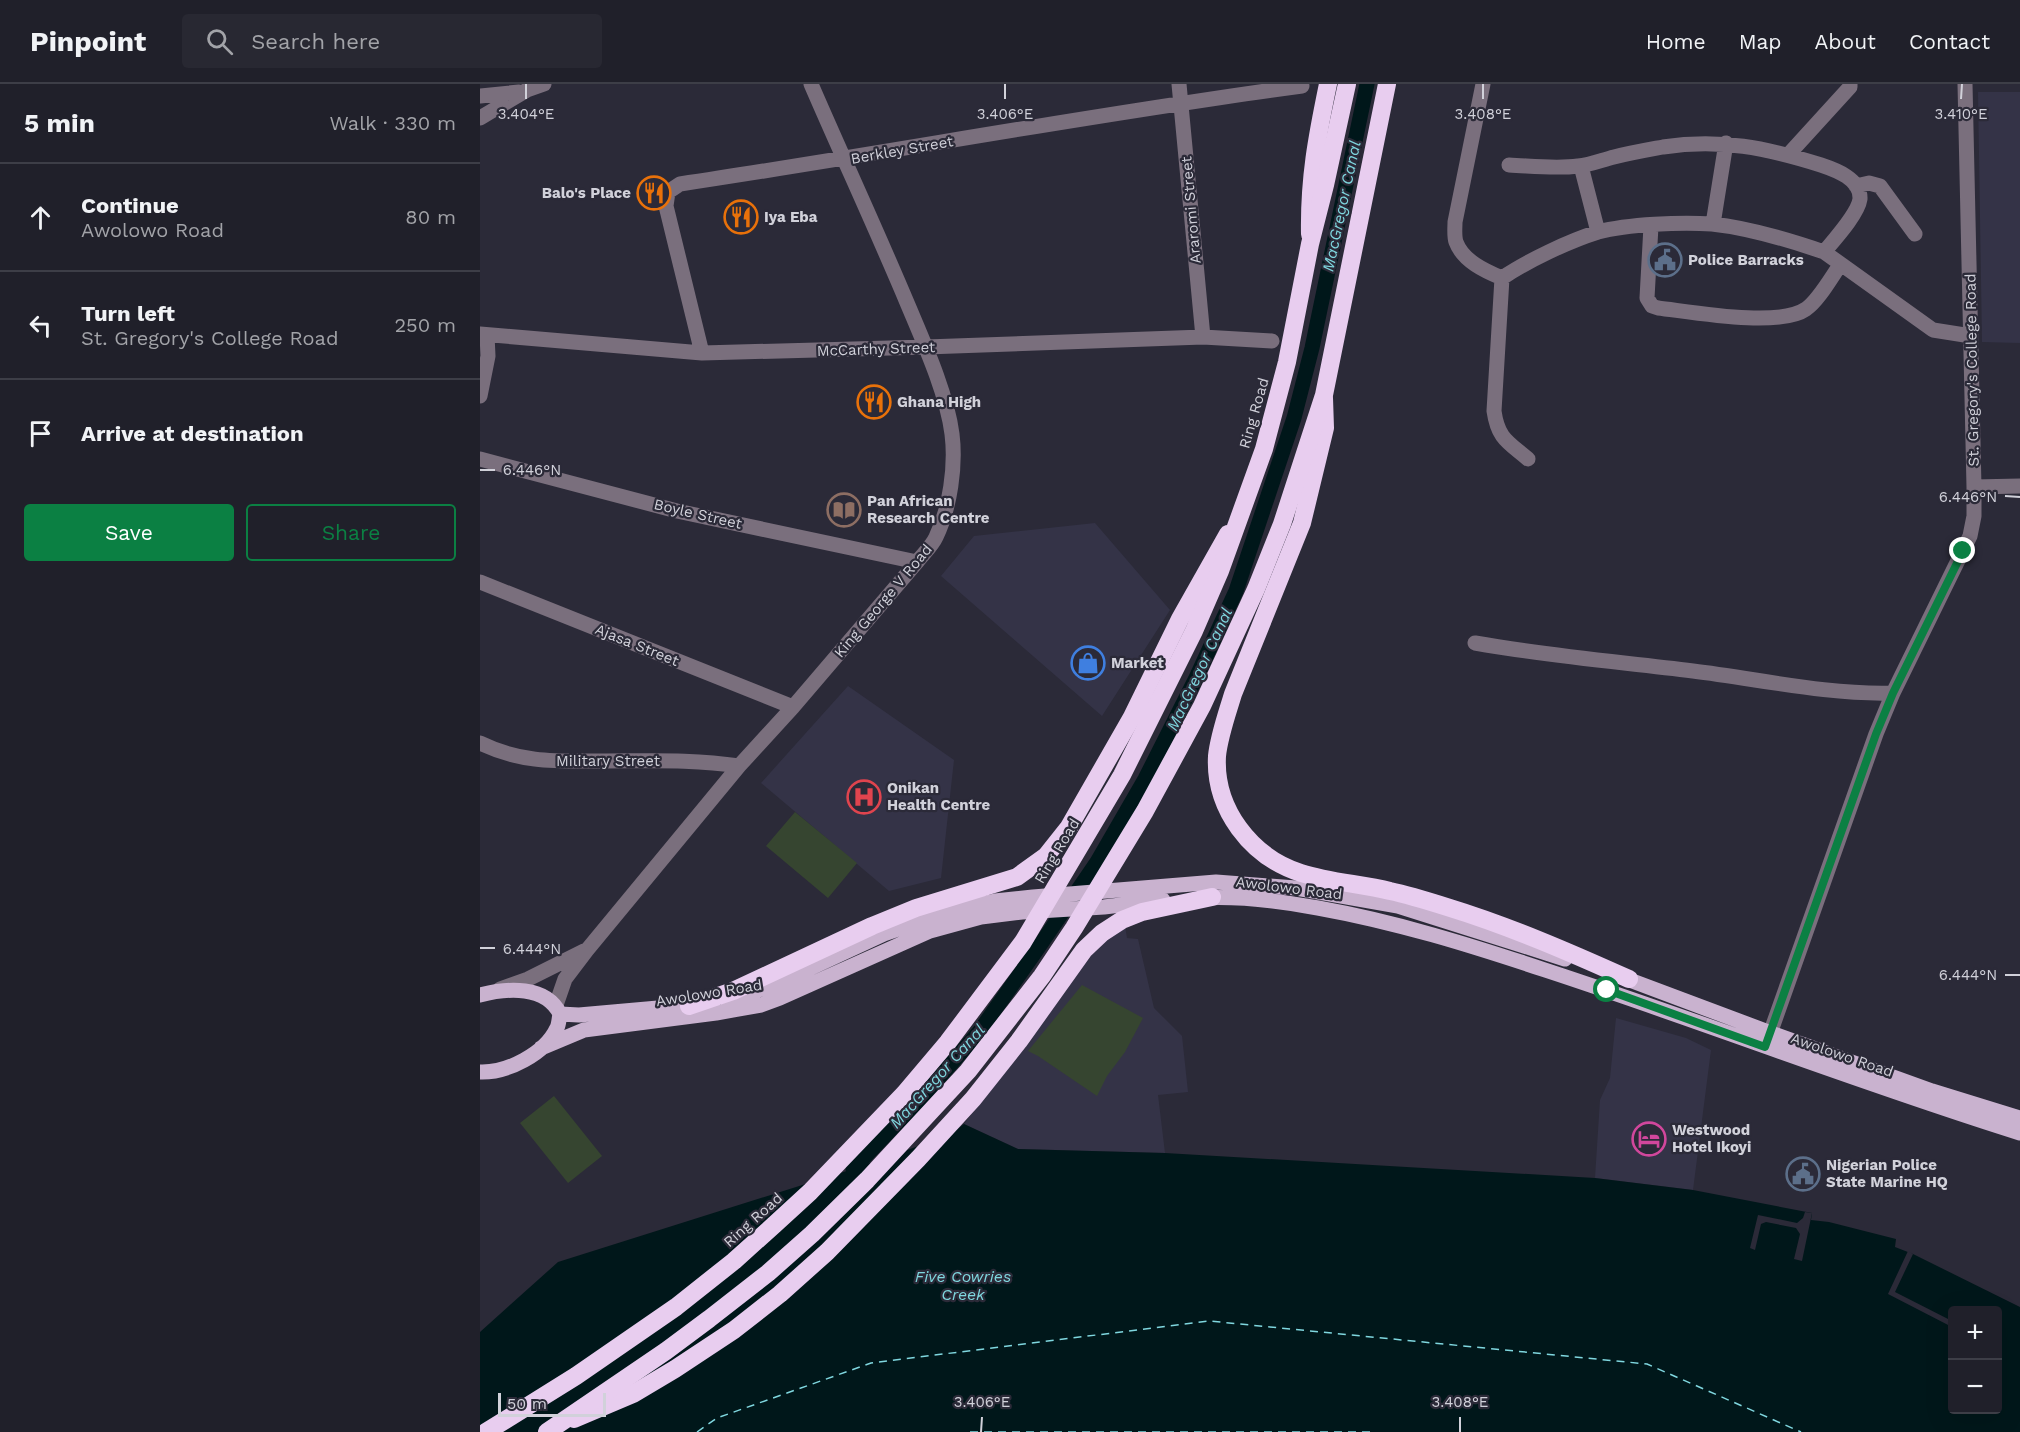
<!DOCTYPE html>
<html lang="en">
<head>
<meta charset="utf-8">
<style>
  :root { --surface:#20202a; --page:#282832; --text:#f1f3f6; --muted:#a2a3a8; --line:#3d3e47; --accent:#0b8043 }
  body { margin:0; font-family:"Work Sans",sans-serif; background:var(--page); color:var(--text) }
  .controls { position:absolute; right:18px; bottom:18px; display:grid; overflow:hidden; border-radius:6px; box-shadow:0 6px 24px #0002 }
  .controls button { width:54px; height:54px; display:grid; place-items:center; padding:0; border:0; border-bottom:2px solid var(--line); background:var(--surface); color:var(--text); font:30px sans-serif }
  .scale { position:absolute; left:18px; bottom:15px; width:108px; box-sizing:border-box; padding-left:6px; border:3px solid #d1d1da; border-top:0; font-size:16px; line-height:21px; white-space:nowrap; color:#d1d1da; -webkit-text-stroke:4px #2b2a38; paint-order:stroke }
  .stop { position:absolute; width:18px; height:18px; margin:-14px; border:4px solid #0b8043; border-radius:50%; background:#fff }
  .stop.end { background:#0b8043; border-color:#fff; box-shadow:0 2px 6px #0008 }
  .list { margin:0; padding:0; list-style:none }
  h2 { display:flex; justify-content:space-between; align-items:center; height:78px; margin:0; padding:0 24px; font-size:26px }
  h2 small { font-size:20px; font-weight:400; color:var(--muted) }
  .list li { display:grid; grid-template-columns:39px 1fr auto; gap:18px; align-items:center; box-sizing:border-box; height:108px; padding:0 24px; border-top:2px solid var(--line) }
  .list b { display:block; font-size:22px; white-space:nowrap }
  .list p { margin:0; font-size:20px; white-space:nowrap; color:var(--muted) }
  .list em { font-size:20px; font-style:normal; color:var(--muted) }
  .actions { display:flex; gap:12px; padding:18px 24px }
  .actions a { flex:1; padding:14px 0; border:2px solid var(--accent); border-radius:6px; text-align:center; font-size:21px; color:var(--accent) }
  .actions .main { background:var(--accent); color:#fff }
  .icon { flex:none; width:33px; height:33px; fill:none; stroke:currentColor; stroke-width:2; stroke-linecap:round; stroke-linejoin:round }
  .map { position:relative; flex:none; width:1540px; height:1348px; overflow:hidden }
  header { display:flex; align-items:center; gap:36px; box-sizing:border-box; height:84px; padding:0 30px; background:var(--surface); border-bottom:2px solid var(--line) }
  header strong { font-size:28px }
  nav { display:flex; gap:33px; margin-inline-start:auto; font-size:21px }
  .search { width:420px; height:54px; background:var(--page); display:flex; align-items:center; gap:15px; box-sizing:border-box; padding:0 21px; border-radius:6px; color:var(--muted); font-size:22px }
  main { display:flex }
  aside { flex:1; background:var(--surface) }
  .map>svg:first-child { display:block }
  .built { fill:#343347 }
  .green { fill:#364530 }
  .water { fill:#00171a; fill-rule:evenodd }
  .pier { fill:#2b2a38 }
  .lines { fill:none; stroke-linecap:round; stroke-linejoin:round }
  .canal { stroke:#00171a; stroke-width:15 }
  .ferry { stroke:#7fd7df; stroke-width:1.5; stroke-dasharray:8 6; stroke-linecap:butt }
  .minor { stroke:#7a6f7d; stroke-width:15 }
  .major { stroke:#c9b2cf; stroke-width:15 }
  .highway { stroke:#e8cdef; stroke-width:18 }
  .highway-bridge { stroke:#e8cdef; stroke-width:18 }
  .route { stroke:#0b8043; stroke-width:8 }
  .ticks { fill:none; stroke:#d1d1da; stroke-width:2 }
  .labels { text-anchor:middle; stroke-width:4.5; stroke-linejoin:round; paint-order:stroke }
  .street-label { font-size:15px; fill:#d1d1da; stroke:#2b2a38 }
  .poi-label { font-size:15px; font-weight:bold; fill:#d1d1da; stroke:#2b2a38; text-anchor:start }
  .water-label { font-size:16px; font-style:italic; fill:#7fd7df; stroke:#2b2a38 }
  .ticks-label { font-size:15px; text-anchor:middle; fill:#d1d1da; stroke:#2b2a38; stroke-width:4.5; stroke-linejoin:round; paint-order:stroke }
</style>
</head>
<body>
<header>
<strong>Pinpoint</strong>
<div class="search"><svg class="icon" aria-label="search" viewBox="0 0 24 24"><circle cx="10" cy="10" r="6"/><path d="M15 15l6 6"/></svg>Search here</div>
<nav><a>Home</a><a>Map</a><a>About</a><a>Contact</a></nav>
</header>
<main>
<aside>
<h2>5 min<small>Walk · 330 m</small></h2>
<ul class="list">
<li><svg class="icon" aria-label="ahead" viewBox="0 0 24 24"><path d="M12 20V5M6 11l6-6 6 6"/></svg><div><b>Continue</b><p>Awolowo Road</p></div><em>80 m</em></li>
<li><svg class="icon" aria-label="left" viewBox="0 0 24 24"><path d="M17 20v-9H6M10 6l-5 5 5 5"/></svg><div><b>Turn left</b><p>St. Gregory's College Road</p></div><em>250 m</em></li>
<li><svg class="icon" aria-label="arrive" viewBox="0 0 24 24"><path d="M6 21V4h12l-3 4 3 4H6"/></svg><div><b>Arrive at destination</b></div></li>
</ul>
<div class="actions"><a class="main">Save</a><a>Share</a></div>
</aside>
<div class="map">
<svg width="1540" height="1348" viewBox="0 0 1540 1348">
  <rect width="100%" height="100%" fill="#2b2a38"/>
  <!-- built -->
  <path class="built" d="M1498,8H1540V259L1502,258Z
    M615,439L690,526L622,632L461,492L494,452Z
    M368,602L474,676L461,794L409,807L281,699Z
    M645,842L647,854L658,855L674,924L702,952L708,1008L678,1011L685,1069L538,1065L484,1040L627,851Z
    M1136,934L1206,954L1231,966L1213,1106L1115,1094L1120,1016L1130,994Z"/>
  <!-- green -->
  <path class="green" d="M315,728L377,779L348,814L286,762Z
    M602,901L663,934L645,968L627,992L617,1012L558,972L548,967Z
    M74,1012L122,1072L88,1099L40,1039Z"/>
  <!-- water -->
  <path class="water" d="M484,1040L538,1065L685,1069L1115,1094L1213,1106L1332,1129L1331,1136L1349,1138L1416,1155L1415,1163L1433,1170L1540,1223V1348H0V1248L78,1178L373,1085L470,1051ZM1472,1226H1518V1326H1472Z"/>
  <!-- pier -->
  <path class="pier" d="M1325,1128L1332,1129L1322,1177L1314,1175L1320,1150L1316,1144L1286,1138L1281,1140L1275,1166L1270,1164L1278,1131L1317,1139L1323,1134Z
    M1428,1167L1433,1170L1415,1208L1472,1237V1243L1408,1210Z"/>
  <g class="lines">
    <!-- canal -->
    <path class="canal" d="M373,1085L440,1015L499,948L554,870L617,778L665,695L716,594L756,507L814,334L832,264L887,0"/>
    <!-- ferry -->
    <path class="ferry" d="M217,1348L237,1334L391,1279L729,1237L1167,1280L1321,1348
      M490,1348H891"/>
    <!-- minor -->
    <path class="minor" d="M699,0L723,253
      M1003,0L975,138C975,144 974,152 976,158C983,177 1005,187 1022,194
      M0,12L39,8
      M0,34L47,6L64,0
      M1308,71L1370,3V0
      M1029,81C1052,82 1076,85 1098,82C1110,81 1122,76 1134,73C1150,69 1167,66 1183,63C1240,54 1287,64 1341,81C1356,86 1381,95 1380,115C1378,130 1354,156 1344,168
      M1101,82L1118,148
      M1376,102L1389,99L1400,102L1435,150
      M1233,140L1246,59
      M1171,142L1167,214L1172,222L1178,224C1212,228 1299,244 1326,225C1338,217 1351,194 1360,181
      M0,250L222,269L446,263L723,253L792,257
      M222,269L186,122L188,108L200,100C407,69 614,30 822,2
      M0,312L8,272L7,251
      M0,375L197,427L437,478
      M1048,375C1028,358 1018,355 1014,327L1022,194C1047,177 1089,157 1118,148C1148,140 1201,138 1232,140C1270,144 1309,156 1344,168L1453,246L1491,252
      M1494,403L1540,402
      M0,498L313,623
      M995,559C1068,572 1141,578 1213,587C1279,595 1348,611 1413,609
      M0,659C43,680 80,677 126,677C170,677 214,675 259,682
      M20,905L48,895L104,867
      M76,921L85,895L107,866L259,682L313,623L437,478C443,470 452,462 456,453C470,424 476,382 472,350C467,310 444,259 428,221C397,147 363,74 331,0
      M1286,961L1396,650L1413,609L1490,452L1494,432V403L1485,0"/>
    <!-- major -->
    <path class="major" d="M722,814C760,812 800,817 838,824C916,838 990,861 1065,886C1224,938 1380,999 1540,1049
      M1139,892L1291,949L1452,1007L1540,1034
      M0,911C27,904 66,901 80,930C79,934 79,940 77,944C65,970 27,989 0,988
      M247,916L294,901L404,850L476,825L515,817L553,813L736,798L816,804L918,822L1085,875
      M80,930L99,931L212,921
      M61,964L104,946L236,929L281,921L300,914L450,847L501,833L542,828L624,823L683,816"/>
    <!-- highway -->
    <path class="highway" d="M830,150C829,95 837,53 848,0
      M844,314L845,344L822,439L753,610C747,630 739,652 737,672C734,725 771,773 821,789C849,798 881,800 910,807C929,811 948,817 967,823C1029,842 1089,868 1149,895
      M209,922L253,907L392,842L436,824L537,793L566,772L589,743L652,633L700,535L748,450
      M94,1335L153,1310L195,1285L254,1246L300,1210L347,1168L438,1075L493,1015L539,957L604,866L622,849L642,836L662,828L732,813"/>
    <!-- highway-bridge -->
    <path class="highway-bridge" d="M6,1348L96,1292L196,1223L254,1177L294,1141L330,1108L424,1010L468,958L543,858L642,691L714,547L740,487L784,365L807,278L830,160L845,101L867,0
      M67,1348L186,1267L229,1235L288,1189L332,1150L387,1096L488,987L562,892L594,844L665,727L722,622L776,505L802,440L844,311L907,0"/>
  </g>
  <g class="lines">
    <!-- route -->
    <path class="route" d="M1127,906L1285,963L1396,650L1413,609L1483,467"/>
  </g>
  <!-- ticks -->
  <path class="ticks" d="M46,15V0M525,15V0M1003,15V0M1481,15L1482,0M0,386H15M1525,412L1540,413M0,864H15M1525,891H1540M501,1348L502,1333M980,1348V1333"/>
  <!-- icons -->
  <defs>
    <symbol id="restaurant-ring" viewBox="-11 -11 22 22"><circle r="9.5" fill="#2b2a38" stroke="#e8710a" stroke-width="1.5"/><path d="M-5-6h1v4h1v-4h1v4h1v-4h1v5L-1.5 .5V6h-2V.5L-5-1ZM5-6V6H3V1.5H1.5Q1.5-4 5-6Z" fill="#e8710a"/></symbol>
    <symbol id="civic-ring" viewBox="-11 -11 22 22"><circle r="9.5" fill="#2b2a38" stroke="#5c6f8a" stroke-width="1.5"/><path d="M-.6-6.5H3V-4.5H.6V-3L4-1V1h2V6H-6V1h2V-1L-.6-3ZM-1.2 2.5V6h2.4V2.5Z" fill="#5c6f8a"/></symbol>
    <symbol id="library-ring" viewBox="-11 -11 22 22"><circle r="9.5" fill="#2b2a38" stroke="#8d6e63" stroke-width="1.5"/><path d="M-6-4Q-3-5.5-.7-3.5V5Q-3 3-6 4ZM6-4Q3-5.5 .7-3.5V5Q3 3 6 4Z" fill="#8d6e63"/></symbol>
    <symbol id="shop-ring" viewBox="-11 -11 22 22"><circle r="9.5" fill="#2b2a38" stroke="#3f7fe0" stroke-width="1.5"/><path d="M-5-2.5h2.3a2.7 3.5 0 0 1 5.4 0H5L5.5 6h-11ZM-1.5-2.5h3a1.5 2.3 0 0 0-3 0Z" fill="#3f7fe0"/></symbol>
    <symbol id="hospital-ring" viewBox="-11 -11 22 22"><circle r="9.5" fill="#2b2a38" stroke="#e0444e" stroke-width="1.5"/><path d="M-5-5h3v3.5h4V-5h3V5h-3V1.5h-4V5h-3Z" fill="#e0444e"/></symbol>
    <symbol id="hotel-ring" viewBox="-11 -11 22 22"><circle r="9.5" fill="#2b2a38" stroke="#d1479c" stroke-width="1.5"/><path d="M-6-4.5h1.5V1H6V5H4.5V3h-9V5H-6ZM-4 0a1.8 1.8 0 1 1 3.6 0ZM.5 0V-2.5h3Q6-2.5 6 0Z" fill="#d1479c"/></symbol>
  </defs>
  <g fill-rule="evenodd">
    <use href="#restaurant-ring" x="155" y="90" width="38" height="38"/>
    <use href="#restaurant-ring" x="242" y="114" width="38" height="38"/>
    <use href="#civic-ring" x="1166" y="157" width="38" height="38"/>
    <use href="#restaurant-ring" x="375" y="299" width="38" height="38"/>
    <use href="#library-ring" x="345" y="407" width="38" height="38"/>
    <use href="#shop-ring" x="589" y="560" width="38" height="38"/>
    <use href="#hospital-ring" x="365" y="694" width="38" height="38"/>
    <use href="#hotel-ring" x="1150" y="1036" width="38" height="38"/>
    <use href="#civic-ring" x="1304" y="1071" width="38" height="38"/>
  </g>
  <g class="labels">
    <!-- street labels -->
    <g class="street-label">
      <text transform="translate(422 66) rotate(-10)" y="5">Berkley Street</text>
      <text transform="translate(711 126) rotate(-95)" y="5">Araromi Street</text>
      <text transform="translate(396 265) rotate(-2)" y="5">McCarthy Street</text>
      <text transform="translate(1492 286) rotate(-91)" y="5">St. Gregory's College Road</text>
      <text transform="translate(774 329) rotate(-74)" y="5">Ring Road</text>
      <text transform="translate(218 430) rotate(13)" y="5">Boyle Street</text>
      <text transform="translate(403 517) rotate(-50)" y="5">King George V Road</text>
      <text transform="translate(157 561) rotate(22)" y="5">Ajasa Street</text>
      <text x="128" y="682">Military Street</text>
      <text transform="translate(577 767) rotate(-59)" y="5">Ring Road</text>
      <text transform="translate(809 804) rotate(7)" y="5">Awolowo Road</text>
      <text transform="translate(229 909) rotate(-9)" y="5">Awolowo Road</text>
      <text transform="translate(1362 971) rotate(19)" y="5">Awolowo Road</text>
      <text transform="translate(273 1136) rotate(-42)" y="5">Ring Road</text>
    </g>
    <!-- poi labels -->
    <g class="poi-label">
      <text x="151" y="114" text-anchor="end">Balo's Place</text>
      <text x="284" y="138">Iya Eba</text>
      <text x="1208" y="181">Police Barracks</text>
      <text x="417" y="323">Ghana High</text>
      <text x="387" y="422">Pan African<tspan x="387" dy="17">Research Centre</tspan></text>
      <text x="631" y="584">Market</text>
      <text x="407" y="709">Onikan<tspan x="407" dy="17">Health Centre</tspan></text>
      <text x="1192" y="1051">Westwood<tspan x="1192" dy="17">Hotel Ikoyi</tspan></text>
      <text x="1346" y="1086">Nigerian Police<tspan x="1346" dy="17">State Marine HQ</tspan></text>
    </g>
    <!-- water labels -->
    <g class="water-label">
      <text transform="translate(861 122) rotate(-78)" y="6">MacGregor Canal</text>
      <text transform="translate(719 585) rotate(-65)" y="6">MacGregor Canal</text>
      <text transform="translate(457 992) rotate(-48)" y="6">MacGregor Canal</text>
      <text x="483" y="1198">Five Cowries<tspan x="483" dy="18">Creek</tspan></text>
    </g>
  </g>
  <g class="ticks-label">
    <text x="46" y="35">3.404°E</text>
    <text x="525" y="35">3.406°E</text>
    <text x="1003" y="35">3.408°E</text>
    <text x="1481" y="35">3.410°E</text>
    <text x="52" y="391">6.446°N</text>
    <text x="1488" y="418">6.446°N</text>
    <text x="52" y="870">6.444°N</text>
    <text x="1488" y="896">6.444°N</text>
    <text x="502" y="1323">3.406°E</text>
    <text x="980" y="1323">3.408°E</text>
  </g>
</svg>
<div class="controls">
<button>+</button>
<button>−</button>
</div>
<div class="scale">50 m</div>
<div class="stop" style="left:1127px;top:906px"></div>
<div class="stop end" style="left:1483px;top:467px"></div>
</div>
</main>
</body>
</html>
